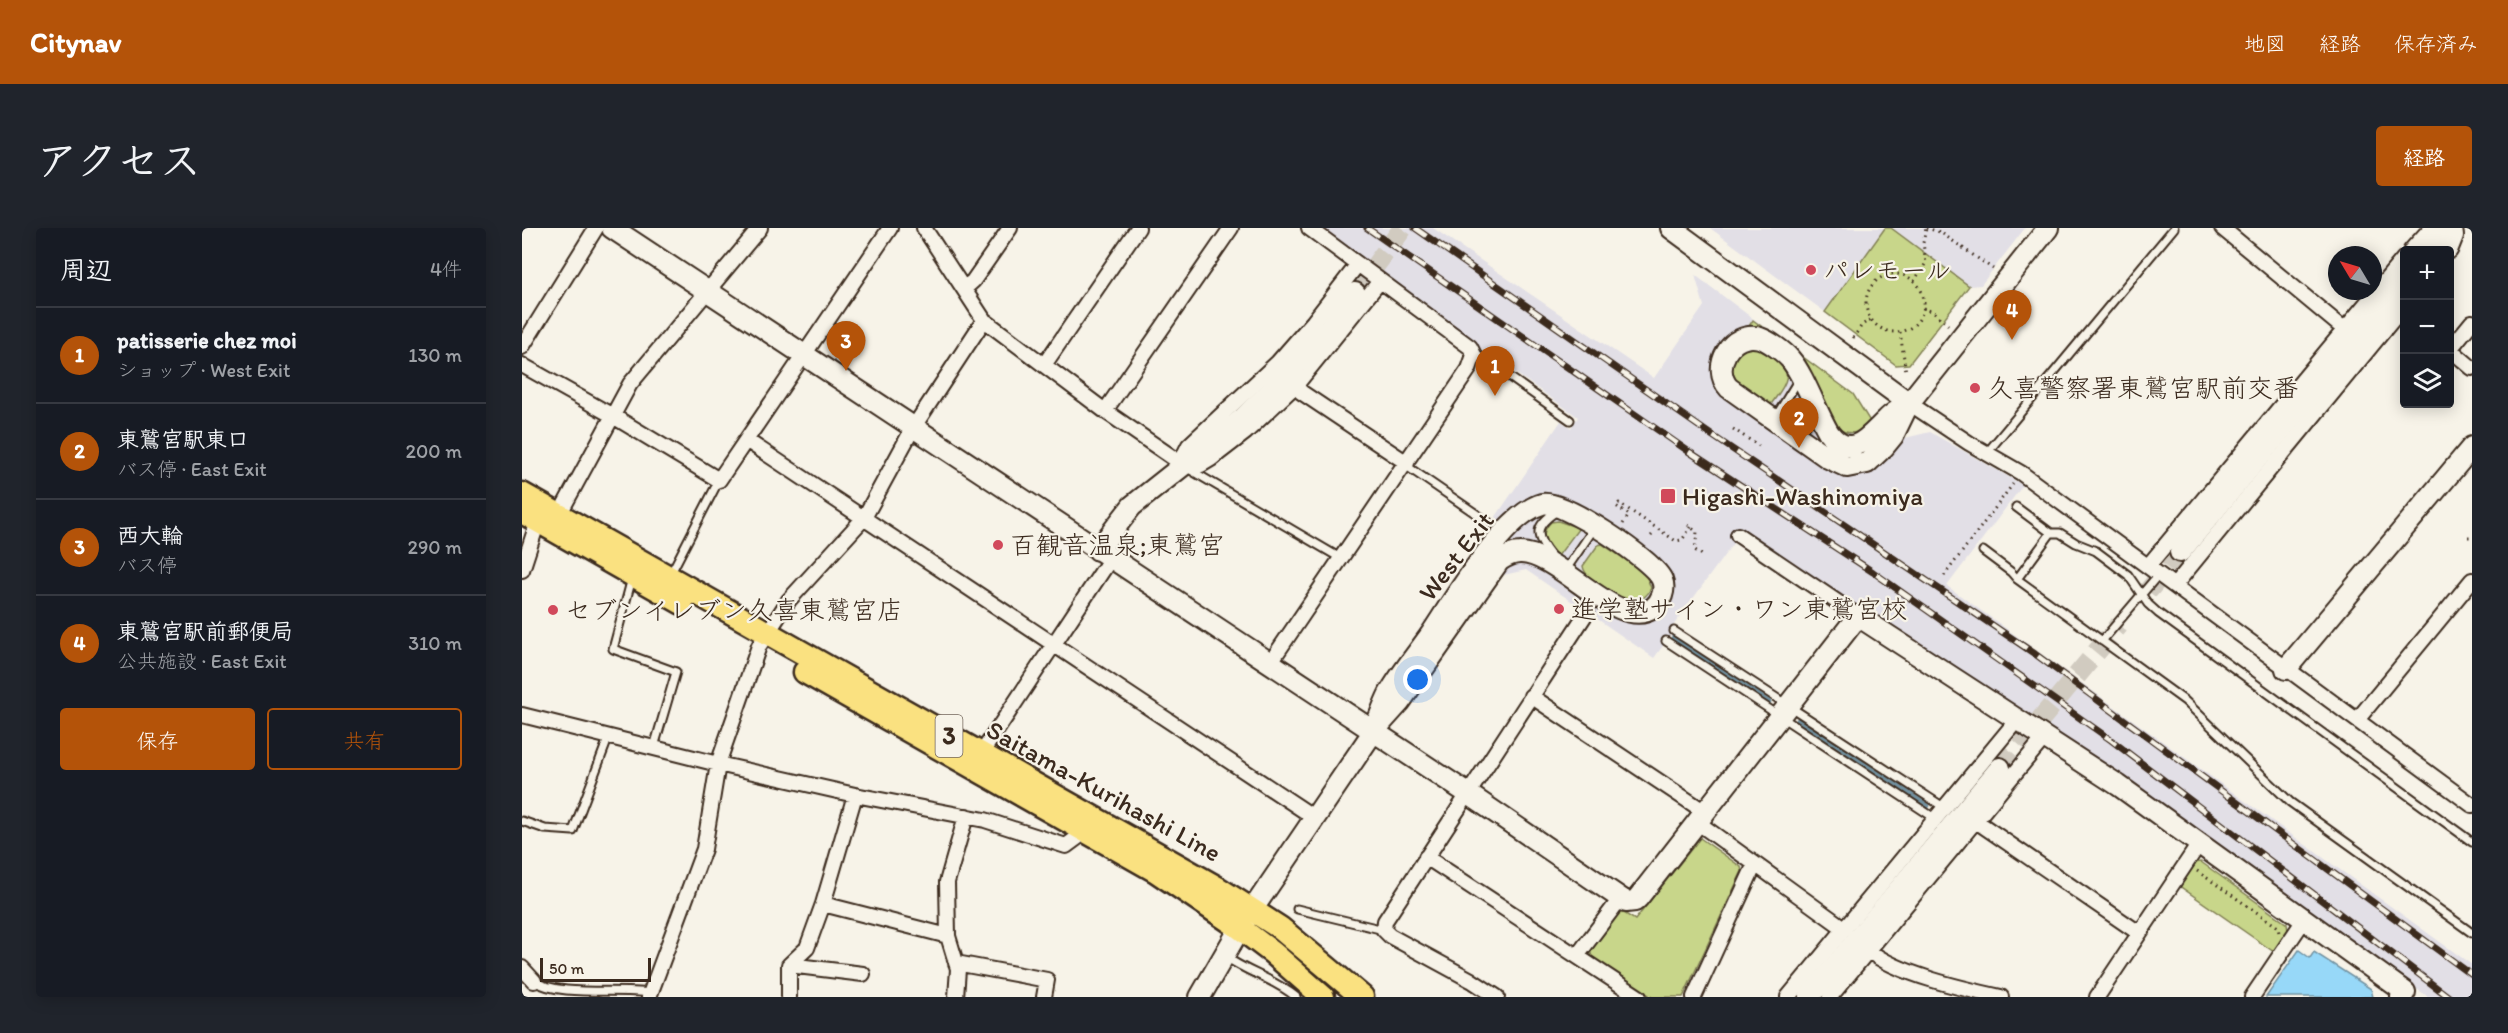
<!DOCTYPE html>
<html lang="ja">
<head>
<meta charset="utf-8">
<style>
  :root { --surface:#171b24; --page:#20242c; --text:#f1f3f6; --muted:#9ea1a6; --line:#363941; --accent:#b45309 }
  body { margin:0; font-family:Itim,"Klee One",sans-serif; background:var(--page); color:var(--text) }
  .controls { position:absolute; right:18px; top:18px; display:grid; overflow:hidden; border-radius:6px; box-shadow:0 3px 15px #0003 }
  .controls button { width:54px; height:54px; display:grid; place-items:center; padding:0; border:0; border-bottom:2px solid var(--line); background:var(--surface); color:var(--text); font:30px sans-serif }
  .compass { position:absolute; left:1806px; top:18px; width:54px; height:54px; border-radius:50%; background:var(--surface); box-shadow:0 3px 15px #0003; rotate:308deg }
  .scale { position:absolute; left:18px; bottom:15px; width:111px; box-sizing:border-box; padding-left:6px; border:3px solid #3b2a1e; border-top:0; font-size:16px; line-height:21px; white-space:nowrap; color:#3b2a1e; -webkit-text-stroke:4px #f7f3e8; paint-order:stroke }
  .you { position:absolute; left:896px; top:452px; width:21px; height:21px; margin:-15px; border:4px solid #fff; border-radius:50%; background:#1a73e8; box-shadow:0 0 0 9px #1a73e833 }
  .badge { display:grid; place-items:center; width:39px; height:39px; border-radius:50%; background:var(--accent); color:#fff; font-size:20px; font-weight:700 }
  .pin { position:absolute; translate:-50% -50px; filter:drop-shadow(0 2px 3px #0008) }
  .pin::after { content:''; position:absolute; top:32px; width:21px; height:18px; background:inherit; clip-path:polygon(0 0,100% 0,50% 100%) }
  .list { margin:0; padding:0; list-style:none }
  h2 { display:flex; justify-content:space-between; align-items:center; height:78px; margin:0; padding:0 24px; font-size:26px }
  h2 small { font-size:20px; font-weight:400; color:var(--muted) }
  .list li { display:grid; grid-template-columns:39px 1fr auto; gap:18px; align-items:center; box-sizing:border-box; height:96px; padding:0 24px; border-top:2px solid var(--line) }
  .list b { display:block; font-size:22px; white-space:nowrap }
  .list p { margin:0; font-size:20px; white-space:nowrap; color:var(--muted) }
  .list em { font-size:20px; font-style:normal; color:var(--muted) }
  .actions { display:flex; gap:12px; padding:18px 24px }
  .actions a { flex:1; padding:14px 0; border:2px solid var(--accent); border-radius:6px; text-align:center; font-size:21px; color:var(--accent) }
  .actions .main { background:var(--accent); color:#fff }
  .icon { flex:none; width:33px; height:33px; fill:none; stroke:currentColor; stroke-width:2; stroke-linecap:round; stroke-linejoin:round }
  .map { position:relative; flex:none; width:1950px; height:769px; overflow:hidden; border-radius:6px }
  header { display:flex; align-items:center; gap:36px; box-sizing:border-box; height:84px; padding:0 30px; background:var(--accent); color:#fff }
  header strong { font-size:28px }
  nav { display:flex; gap:33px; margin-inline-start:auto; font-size:21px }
  .intro { display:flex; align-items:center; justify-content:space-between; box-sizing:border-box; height:144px; padding:0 36px }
  h1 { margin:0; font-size:42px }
  .button { padding:15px 27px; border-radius:6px; background:var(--accent); color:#fff; font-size:21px; font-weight:700 }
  main { display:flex; gap:36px; padding:0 36px }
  aside { flex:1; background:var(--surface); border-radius:6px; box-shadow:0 3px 15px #0003 }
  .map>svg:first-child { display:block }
  .built { fill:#e2dfe6 }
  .green { fill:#c8d68a; stroke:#828054; stroke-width:1.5 }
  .water { fill:#97d8f8; stroke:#7292a1; stroke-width:1.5 }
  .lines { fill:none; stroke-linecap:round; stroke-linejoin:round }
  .stream { stroke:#7292a1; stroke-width:4.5 }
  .secondary-tunnel { stroke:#d1cbc0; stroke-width:20; stroke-dasharray:20 10; stroke-linecap:butt }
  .lane-casing { stroke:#3b2a1e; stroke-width:11 }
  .street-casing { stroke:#3b2a1e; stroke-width:18 }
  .secondary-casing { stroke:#3b2a1e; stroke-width:24 }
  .primary-casing { stroke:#3b2a1e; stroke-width:27 }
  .path { stroke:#3b2a1e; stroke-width:3; stroke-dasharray:1.5 4.5; stroke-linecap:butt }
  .lane { stroke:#f7f3e8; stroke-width:7 }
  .street { stroke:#f7f3e8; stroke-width:14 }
  .secondary { stroke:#f7f3e8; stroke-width:20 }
  .primary { stroke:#fae180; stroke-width:22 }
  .rail-casing { stroke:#3b2a1e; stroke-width:7 }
  .rail { stroke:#f7f3e8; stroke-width:4.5; stroke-dasharray:14; stroke-linecap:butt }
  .poi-dot { fill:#d1495b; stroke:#f7f3e8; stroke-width:2 }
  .labels { text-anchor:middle; stroke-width:4.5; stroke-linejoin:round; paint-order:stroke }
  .shield { fill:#f7f3e8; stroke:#73665b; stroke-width:1.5 }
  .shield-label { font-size:24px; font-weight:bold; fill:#3b2a1e }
  .poi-label { font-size:26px; fill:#3b2a1e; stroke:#f7f3e8; text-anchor:start }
  .street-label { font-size:26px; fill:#3b2a1e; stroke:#f7f3e8 }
</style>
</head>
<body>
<header>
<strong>Citynav</strong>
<nav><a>地図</a><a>経路</a><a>保存済み</a></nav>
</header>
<div class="intro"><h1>アクセス</h1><a class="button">経路</a></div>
<main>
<aside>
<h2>周辺<small>4件</small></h2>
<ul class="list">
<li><span class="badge">1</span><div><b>patisserie chez moi</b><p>ショップ · West Exit</p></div><em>130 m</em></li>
<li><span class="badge">2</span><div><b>東鷲宮駅東口</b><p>バス停 · East Exit</p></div><em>200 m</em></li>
<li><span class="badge">3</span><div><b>西大輪</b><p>バス停</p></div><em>290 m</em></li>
<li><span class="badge">4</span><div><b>東鷲宮駅前郵便局</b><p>公共施設 · East Exit</p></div><em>310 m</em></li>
</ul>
<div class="actions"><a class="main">保存</a><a>共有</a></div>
</aside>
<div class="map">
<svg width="1950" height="769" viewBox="0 0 1950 769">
  <rect width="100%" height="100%" fill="#f7f3e8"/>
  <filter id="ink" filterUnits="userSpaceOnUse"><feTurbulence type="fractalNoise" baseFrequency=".0167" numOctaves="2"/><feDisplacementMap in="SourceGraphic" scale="12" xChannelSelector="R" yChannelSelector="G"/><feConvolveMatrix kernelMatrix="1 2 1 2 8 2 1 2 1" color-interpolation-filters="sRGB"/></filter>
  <g filter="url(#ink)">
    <!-- built -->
    <path class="built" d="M796,0H911L1132,150L1182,78L1173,47L1331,166L1349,195L1375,212L1408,204L1501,257L1425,358L1950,737V769H1907L1876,749L1576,531L1220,303L1151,398L1154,400L1132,430L1004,342L977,348L889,478L860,456L1039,193L1049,200L1056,189L958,120Z
      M1188,0H1363L1303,84Z
      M1369,0H1503L1459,57L1447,58Z"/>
    <!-- green -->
    <path class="green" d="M1363,0H1369L1447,58L1387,136L1374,137L1303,84Z
      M1231,92L1331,166L1349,195C1337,205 1330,208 1315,201L1279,133L1225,101Z
      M1230,119C1240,120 1245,124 1252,130C1276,147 1260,160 1247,179L1210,150C1209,135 1213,122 1230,119Z
      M1280,172L1286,184C1285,191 1281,195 1274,196L1266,191Z
      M1036,293L1057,300L1036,328C1023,318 1016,307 1029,294Z
      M1080,316L1123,345L1129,360C1116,392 1062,353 1061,338L1076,317Z
      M1178,610L1219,639L1220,643L1161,769H1130L1070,730L1068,721L1094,686L1102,685L1113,692Z
      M1679,634L1765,696L1766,703L1752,724L1656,657L1671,635Z"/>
    <!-- water -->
    <path class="water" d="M1777,722L1788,730L1792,724L1849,761L1851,769H1744Z"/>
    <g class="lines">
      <!-- stream -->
      <path class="stream" d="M1151,410L1247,474
        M1276,492L1406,578"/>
      <!-- secondary-tunnel -->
      <path class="secondary-tunnel" d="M833,65L881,0
        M1626,363L1658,324
        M1478,540L1597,397"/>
      <defs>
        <path id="lane" d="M952,127L961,130L1048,192
          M1253,190L1277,151
          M1273,203L1284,197L1293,186
          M1464,226L1652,0
          M883,237L969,296
          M665,240L820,331
          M1494,279L1529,305H1538L1554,315L1574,323L1606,347L1626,376L1636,385L1950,614
          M1461,323L1489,344L1495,351L1663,473L1768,574L1950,705
          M1029,328C1012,307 1012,298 1035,283
          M1046,343L1047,337L1073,299
          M148,347L197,252
          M110,350L91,421L154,444L132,519
          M1495,351L1529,305
          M1152,403L1423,580
          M1144,413L1414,591
          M1580,413L1637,346
          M0,593L23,601L51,603L87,508
          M775,681L862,702
          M704,729C726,745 753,751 774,769
          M12,753C37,769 96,760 128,765"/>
        <path id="street" d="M402,0L462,92L583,183L663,238L679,237L689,231L724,204L774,157L858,53
          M1700,0L1822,101
          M1889,22L1909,0
          M1928,23L1934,8L1933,0
          M442,61L451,53L488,0
          M1950,94L1928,121L1950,140
          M0,119L74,0
          M0,137L91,188L197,252L368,0
          M522,137L616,0
          M774,157L779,164L885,235
          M1387,175L1447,215L1499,245L1950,577
          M583,183L709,0
          M224,212L793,590
          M663,238V225L667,217L756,134L791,94L836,36
          M37,287L108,156L238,0
          M1216,307L1336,388
          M1626,338L1882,30
          M0,342L16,293
          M1653,357L1882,78
          M748,435L947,141L952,127L948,119L787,0
          M1009,468L1183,584
          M0,487L196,536L333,567L463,592L544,618L563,604
          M1835,492L1950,352
          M459,526L589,330
          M1454,593L1617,705
          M1175,594L1323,701
          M904,629L1117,769
          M301,676L426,708
          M1346,722C1375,746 1442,761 1479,769
          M1055,728L1098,671
          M434,735L525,752L522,769
          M267,737L341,746
          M0,740L12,753
          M127,769L182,621L196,536L237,418L267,372L342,290L391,200L462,92
          M267,769V737L285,720L301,676L333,567
          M434,769L436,741L426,708L425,654L444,588
          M975,769L949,752L868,708L862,702L863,693L1065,384
          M1172,769L1233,636
          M1266,769L1495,492
          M1308,769L1522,510
          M1575,769L1677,616
          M1730,769L1782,692"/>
        <path id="secondary" d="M90,0L945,565L1104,674L1113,673L1116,670L1336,388L1596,557L1883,764L1879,769
          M1149,0L1387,175
          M1909,22L1927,0
          M1387,175C1379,181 1370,185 1364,192C1347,208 1329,234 1307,205C1295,185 1282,147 1268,131C1262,124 1247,113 1238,110C1209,102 1188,140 1207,160L1306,230L1325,239L1345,235L1362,219L1371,208L1387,175L1526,0
          M576,322L610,278L721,190L757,155L807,100L833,65
          M1658,324L1882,54
          M1764,441L1950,219
          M678,769L718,700L851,504L878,474L977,333C983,329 990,325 998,325C1037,324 1097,405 1131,380C1139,374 1144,362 1140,352C1133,333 1040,271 1020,276C982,286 931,373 909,406C895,426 879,445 867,466C861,478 857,491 851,504
          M1287,769L1478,540"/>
        <path id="primary" d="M0,266L694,659L758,700L840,769
          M0,284L160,375
          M283,444L634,643L718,700L751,725L801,769"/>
      </defs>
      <!-- lane casing -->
      <use href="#lane" class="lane-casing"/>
      <!-- street casing -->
      <use href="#street" class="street-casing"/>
      <!-- secondary casing -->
      <use href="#secondary" class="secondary-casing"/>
      <!-- primary casing -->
      <use href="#primary" class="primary-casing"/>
      <!-- path -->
      <path class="path" d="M1404,0L1418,4L1471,41
        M1344 75a29 29 0 1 1 58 0a29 29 0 1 1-58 0Z
        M1392,53L1404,35L1401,15L1404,0
        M1401,80L1412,84L1426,97
        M1378,104L1384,144
        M1331,110L1340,97L1349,91
        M1211,201L1237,218
        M1101,296L1107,287L1094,278L1097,275L1154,313L1160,312L1169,299
        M1166,297L1175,304L1173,322L1180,327
        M1129,308L1132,305
        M1946,309H1950
        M1422,348L1491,256
        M1675,643L1756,699L1757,705"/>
      <!-- lane -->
      <use href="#lane" class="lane"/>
      <!-- street -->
      <use href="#street" class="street"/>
      <!-- secondary -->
      <use href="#secondary" class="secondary"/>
      <!-- primary -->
      <use href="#primary" class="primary"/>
      <defs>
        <path id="rail" d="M845,0L1166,223L1351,344L1589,512L1927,769
          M893,0L1185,204L1513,426L1950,747"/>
      </defs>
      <!-- rail casing -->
      <use href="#rail" class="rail-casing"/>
      <!-- rail -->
      <use href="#rail" class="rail"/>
    </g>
  </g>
  <!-- markers -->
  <g class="poi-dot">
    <circle cx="1289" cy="42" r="6"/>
    <circle cx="1453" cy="160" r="6"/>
    <rect x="1138" y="260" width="16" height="16" rx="3"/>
    <circle cx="476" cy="317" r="6"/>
    <circle cx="1037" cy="381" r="6"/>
    <circle cx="31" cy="382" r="6"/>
  </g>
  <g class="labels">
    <!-- shield labels -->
    <rect class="shield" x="413.5" y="487" width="27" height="42" rx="4.5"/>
    <g class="shield-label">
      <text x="427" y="516">3</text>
    </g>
    <!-- poi labels -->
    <g class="poi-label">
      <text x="1301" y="51">パレモール</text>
      <text x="1465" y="169">久喜警察署東鷲宮駅前交番</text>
      <text x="1160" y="277">Higashi-Washinomiya</text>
      <text x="488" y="326">百観音温泉;東鷲宮</text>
      <text x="1049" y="390">進学塾サイン・ワン東鷲宮校</text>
      <text x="43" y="391">セブンイレブン久喜東鷲宮店</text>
    </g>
    <!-- street labels -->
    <g class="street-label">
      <text transform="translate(934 328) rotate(-52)" y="9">West Exit</text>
      <text transform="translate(582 563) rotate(29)" y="9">Saitama-Kurihashi Line</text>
    </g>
  </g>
</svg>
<div class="controls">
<button>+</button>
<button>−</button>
<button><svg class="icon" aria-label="layers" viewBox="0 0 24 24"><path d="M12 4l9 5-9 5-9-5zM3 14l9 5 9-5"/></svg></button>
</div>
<svg class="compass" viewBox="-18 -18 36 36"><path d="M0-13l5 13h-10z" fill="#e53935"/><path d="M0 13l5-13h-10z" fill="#9ea1a6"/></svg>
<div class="scale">50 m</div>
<div class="you"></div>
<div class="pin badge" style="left:973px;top:168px">1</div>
<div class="pin badge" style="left:1277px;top:220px">2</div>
<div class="pin badge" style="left:324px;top:143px">3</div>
<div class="pin badge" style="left:1490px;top:112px">4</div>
</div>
</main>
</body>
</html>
